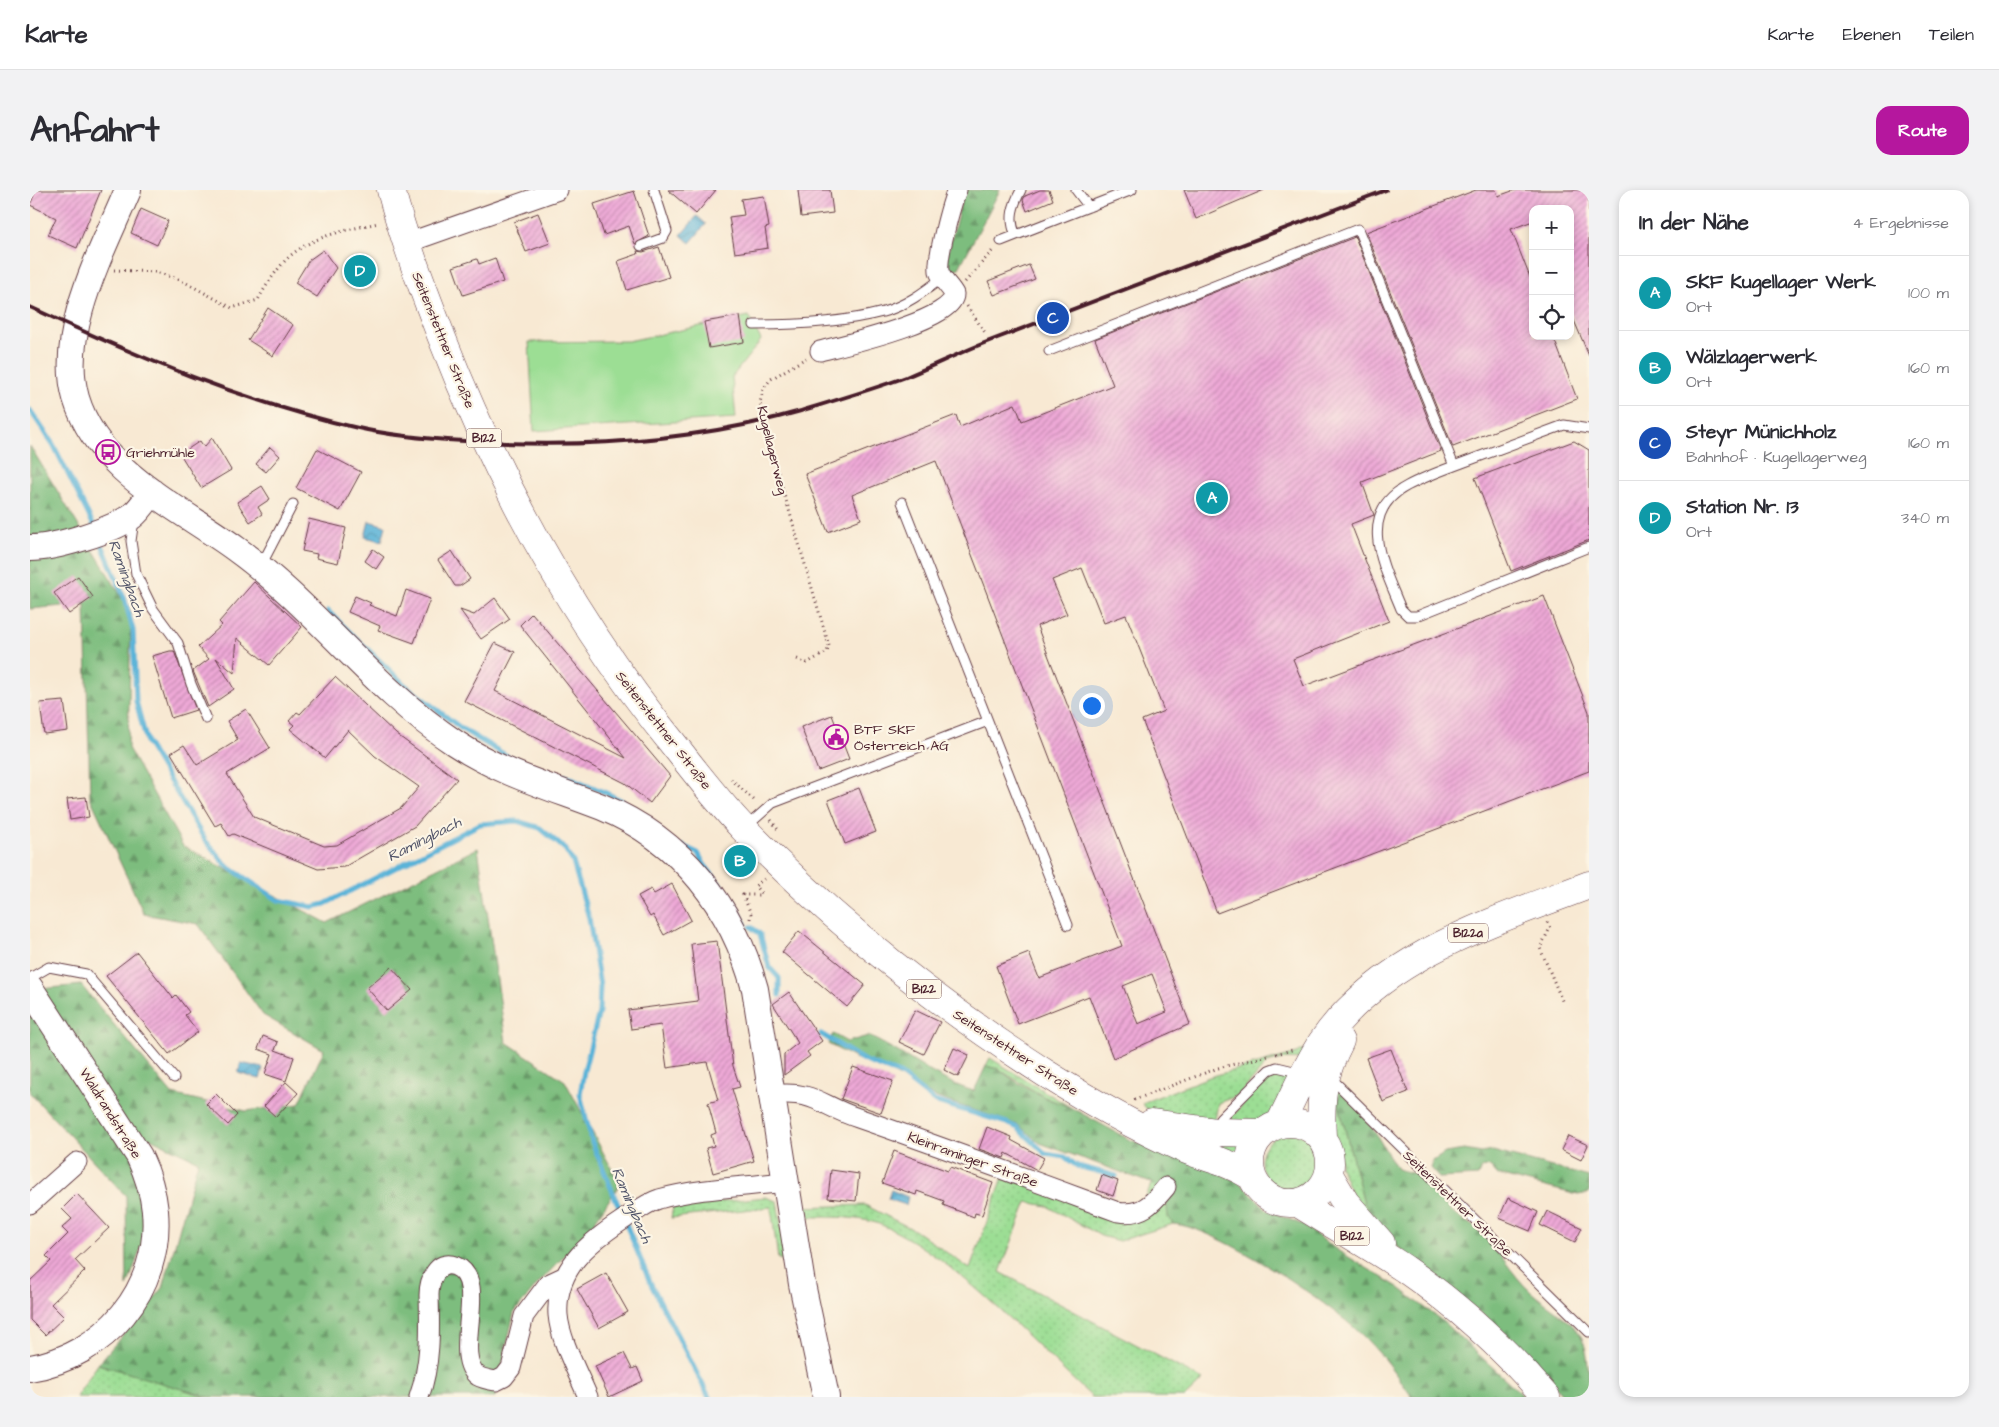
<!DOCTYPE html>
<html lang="de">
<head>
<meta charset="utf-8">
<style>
  :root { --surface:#fff; --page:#f2f2f3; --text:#2b2b33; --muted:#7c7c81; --line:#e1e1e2; --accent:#b5179e }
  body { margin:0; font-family:"Architects Daughter",sans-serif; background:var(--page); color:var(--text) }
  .controls { position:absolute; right:15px; top:15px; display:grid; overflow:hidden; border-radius:10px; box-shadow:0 2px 8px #0003 }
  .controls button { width:45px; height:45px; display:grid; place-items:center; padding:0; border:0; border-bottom:1px solid var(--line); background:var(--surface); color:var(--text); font:25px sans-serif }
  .you { position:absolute; left:1061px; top:515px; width:18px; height:18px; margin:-12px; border:4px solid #fff; border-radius:50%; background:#1a73e8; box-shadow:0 0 0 8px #1a73e833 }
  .badge { display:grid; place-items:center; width:32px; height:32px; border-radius:50%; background:var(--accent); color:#fff; font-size:16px; font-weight:700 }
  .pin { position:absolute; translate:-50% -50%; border:2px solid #fff; box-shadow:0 1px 5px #0006 }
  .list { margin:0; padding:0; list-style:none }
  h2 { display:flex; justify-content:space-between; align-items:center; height:65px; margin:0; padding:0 20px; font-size:21px }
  h2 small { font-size:16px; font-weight:400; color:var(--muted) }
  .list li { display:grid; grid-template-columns:32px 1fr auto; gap:15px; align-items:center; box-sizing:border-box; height:75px; padding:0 20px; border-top:1px solid var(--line) }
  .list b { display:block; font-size:19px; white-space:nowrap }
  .list p { margin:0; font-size:16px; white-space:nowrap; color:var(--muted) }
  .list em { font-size:16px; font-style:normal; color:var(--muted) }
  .icon { flex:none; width:28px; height:28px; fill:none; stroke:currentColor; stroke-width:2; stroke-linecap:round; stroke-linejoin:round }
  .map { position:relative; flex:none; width:1559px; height:1207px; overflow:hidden; border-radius:15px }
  header { display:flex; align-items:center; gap:30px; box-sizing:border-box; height:70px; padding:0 25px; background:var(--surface); border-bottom:1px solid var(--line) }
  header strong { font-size:24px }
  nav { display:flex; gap:28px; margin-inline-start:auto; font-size:18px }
  .intro { display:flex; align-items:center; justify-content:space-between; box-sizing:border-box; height:120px; padding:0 30px }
  h1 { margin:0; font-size:35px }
  .button { padding:12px 22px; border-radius:15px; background:var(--accent); color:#fff; font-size:18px; font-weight:700 }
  main { display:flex; gap:30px; padding:0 30px }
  aside { flex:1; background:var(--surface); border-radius:15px; box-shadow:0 2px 8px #0003 }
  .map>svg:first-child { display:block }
  .grass { fill:url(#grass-dots); stroke:#737e60 }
  .forest { fill:url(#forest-firs); stroke:#646e54 }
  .pitch { fill:#9cde94; stroke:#737e60 }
  .water { fill:url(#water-waves); stroke:#526982 }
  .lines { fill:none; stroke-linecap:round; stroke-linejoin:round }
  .stream { stroke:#5ab3d8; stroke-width:5 }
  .building { fill:url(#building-hatch); fill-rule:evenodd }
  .lane-casing { stroke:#643d44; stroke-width:11 }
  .street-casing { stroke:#643d44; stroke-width:21 }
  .secondary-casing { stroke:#643d44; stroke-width:28 }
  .primary-casing { stroke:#643d44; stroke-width:29 }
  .path { stroke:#643d44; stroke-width:3; stroke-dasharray:1 4; stroke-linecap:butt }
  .lane { stroke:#fff; stroke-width:9 }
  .street { stroke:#fff; stroke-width:19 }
  .secondary { stroke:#fff; stroke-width:26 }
  .primary { stroke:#fff; stroke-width:28 }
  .rail { stroke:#4a1f2b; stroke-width:4 }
  .labels { text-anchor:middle; stroke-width:4.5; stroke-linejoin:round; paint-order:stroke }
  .shield { fill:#fcf5e5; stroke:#7f5f63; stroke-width:1 }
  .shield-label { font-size:12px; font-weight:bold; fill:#4a1f2b }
  .street-label { font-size:14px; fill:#4a1f2b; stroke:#fcf5e5 }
  .poi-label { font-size:14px; fill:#4a1f2b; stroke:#fcf5e5; text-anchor:start }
  .water-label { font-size:15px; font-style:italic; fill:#505368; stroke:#fcf5e5 }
</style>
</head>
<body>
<header>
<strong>Karte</strong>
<nav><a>Karte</a><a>Ebenen</a><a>Teilen</a></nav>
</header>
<div class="intro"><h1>Anfahrt</h1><a class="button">Route</a></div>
<main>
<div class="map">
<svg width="1559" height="1207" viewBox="0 0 1559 1207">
  <defs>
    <pattern id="grass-dots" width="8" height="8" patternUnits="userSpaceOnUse" patternTransform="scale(1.25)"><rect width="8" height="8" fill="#9cde94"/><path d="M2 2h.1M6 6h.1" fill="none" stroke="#88be80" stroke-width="1.8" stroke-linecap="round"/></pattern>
    <pattern id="forest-firs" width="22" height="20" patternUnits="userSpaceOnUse" patternTransform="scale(1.25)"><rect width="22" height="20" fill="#7dbd7e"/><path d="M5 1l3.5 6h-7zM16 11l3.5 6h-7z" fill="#689967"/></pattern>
    <pattern id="water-waves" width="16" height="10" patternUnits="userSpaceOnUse" patternTransform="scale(1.25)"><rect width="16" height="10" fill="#5ab3d8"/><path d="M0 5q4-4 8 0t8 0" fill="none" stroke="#4c91af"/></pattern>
    <pattern id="building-hatch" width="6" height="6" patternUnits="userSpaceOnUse" patternTransform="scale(1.25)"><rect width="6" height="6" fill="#eea9d7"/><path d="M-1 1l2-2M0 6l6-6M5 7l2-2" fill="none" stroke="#c389af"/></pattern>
  </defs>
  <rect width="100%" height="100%" fill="#fcf5e5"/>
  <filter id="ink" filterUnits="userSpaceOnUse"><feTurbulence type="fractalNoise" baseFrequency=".02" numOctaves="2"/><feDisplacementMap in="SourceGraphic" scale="10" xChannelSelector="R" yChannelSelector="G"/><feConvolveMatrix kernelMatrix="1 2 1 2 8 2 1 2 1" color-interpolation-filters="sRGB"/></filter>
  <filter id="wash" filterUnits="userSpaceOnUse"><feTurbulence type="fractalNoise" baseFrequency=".0096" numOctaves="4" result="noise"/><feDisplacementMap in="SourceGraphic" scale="20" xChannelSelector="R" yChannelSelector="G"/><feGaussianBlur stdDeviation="1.12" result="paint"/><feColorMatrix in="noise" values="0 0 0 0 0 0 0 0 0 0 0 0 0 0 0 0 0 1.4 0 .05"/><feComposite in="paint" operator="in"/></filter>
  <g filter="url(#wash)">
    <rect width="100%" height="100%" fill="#f8e9d3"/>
    <!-- grass -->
    <path class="grass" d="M1280,856L1274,870L1252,869L1237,873L1209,905L1188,913L1185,930H1199L1234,891L1250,884L1261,890C1260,905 1245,928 1231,933C1212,940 1140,934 1123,924C1119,922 1115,917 1112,913L1179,887L1264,864Z
      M960,868L1040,917L1018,909L968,879L956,876Z
      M1306,897L1313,903L1309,916L1334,1013L1382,1068L1352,1046L1329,1022L1310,977V966L1300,933Z
      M1231 972a29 29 0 1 1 58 0a29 29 0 1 1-58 0Z
      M1166,947L1215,950L1210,969Z
      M977,976L1088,1017L1113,1015L1121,994L1139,988L1147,992L1138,1026L1143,1034L1089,1051L1071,1046L1017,1016L997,1012L970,1082L1173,1190L1155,1207H1062C1005,1155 952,1096 887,1054C872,1045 856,1035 839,1031C816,1026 793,1027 770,1027L768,1017L835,1015L886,1041L940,1079Z
      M735,1007L747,1011L757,1070L748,1069L741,1017L641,1028L643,1017Z
      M68,1174L163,1201L178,1207H46Z"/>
    <!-- forest -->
    <path class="forest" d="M934,0H970L929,78L922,80L917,77V67Z
      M0,256L101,422L98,558L153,656L297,733L448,658L476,852L535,891L590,994L558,1041L506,1096L484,1123L465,1207H178L68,1174L133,1098L168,971L120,948L103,967L123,1024L97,1097L96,1006L0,903V800L51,795L142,904L216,921L269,914L294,860L233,825L168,734L114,724L60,607L55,414L0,419Z
      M803,844L817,852L838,846C874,862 907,891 944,901L956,876L968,879L988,893L1018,909L1040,917L1100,950L1147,964L1209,992L1238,1020L1273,1035L1307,1060L1368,1097L1411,1130L1495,1207H1382C1368,1187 1354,1167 1337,1150C1305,1116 1188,1037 1143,1034L1138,1026L1136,1010L1147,992L1139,988L1128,1000L1121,993L1010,953L988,935L905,907L863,883L825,868L798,854Z
      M1313,903L1335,926L1367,979C1376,982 1389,983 1396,989C1405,996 1408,1008 1416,1016C1426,1027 1439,1032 1449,1041C1469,1059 1481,1084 1501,1102C1517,1116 1537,1126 1550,1144C1559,1159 1559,1189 1559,1207H1535L1476,1144L1371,1059L1354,1042L1334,1013L1309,916V905Z
      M1434,960L1452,963L1463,961L1559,987V1003L1548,1005L1468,985L1460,976L1451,978L1448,986L1409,988L1400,978L1403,971L1415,963Z"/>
    <!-- pitch -->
    <path class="pitch" d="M719,126L731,150L702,187L706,228L504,241L499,152L598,151Z"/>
    <!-- water -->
    <path class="water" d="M667,26L676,34L660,53L651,45Z
      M339,331L356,336L352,351L335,347Z
      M211,873L233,878L230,889L208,883Z
      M861,1000L878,1007L876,1015L858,1009Z"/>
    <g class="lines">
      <!-- stream -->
      <path class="stream" d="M0,220L23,254L64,336
        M70,350L94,407L103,440L106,511L117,553L175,650L197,676L248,710L283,717L295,714L450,634L487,631L510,638L535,659L543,672L559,728L570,796L569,822L554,881L550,904L562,952L620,1092L679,1207
        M298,421L374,494L432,539L477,566L526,587L537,586L574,602L591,610L598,617
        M653,656L668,663L674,674L704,713L715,734
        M721,737L730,744L739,777L749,788V805
        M791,844L835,871L870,884L904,911L977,933L988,938L1016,964L1035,967L1047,976L1086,986"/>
    </g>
    <g id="blocks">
      <!-- building -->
      <path class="building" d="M6,0H71L47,58L18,45L26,28L0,15Z
        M638,0H686L666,24Z
        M768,0H800L803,23L771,27Z
        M1010,0H1019L1023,10L997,21L993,10L995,6Z
        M1154,0H1234L1166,29Z
        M1446,0H1466L1468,6L1485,0H1559V166L1540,121V19H1503V31L1481,39L1503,95V146H1523L1547,209L1423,257L1336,42Z
        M604,1L619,46L605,54L599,36L574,45L564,14Z
        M734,6L739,37L735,38L738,58L705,63L699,27L714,25L711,9Z
        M111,19L138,31L127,55L101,43Z
        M508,23L520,53L496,62L484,32Z
        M1325,47L1411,261L1332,292L1344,325L1321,334L1359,431L1263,469L1274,496L1514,406L1559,522V581L1187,723L1112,530L1134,521L1096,425L1074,433L1052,378L1022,390L1037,424L1007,436L1160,834L1083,868L1059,806L988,834L966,776L999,763L1009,788L1092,756L906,271L822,305L831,329L798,342L775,284L926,225L930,237L985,214L992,231L1083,195L1065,149ZM1122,784L1137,822L1108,834L1093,796Z
        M629,57L639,87L597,100L588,71L608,64L607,61L613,62Z
        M293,60L306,78L287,107L265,93L279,70Z
        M465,68L473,92L433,105L423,77L447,69L449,74Z
        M325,69L343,82L335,94L316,80Z
        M999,75L1005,89L964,105L958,91Z
        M238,118L263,135L243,166L218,150Z
        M710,126L714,152L679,158L674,132Z
        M182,248L201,280L171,298L152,267L160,262L158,259L170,251L174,257Z
        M1544,251L1559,260V350L1481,381L1445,288Z
        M240,257L250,266L236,282L226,274Z
        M287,259L331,282L310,321L266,298Z
        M232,296L240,309L228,317L232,324L220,332L207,312Z
        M279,329L316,338L308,373L286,368L287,364L272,361Z
        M343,359L354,367L346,379L335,371Z
        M422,361L440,389L430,396H425L408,370Z
        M48,386L63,407L39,424L24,403Z
        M224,392L272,437L239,475L207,448L204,483L186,468L204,499L178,517L163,481L179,469L168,457L192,435L189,432Z
        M376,400L400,409L384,453L348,440L350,436L318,422L325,406L341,413L339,415L367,426Z
        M465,408L480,429L451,449L430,420L444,425Z
        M502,423L640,586L620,613L595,593L434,511L465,453L485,462L465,501L596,568L490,435Z
        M140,461H144L166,520L141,528L122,466Z
        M305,487L366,544L427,589L385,636L314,677L288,679L203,644L199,646L191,633L185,636L141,563L154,555L167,575L208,550L197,531L216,519L240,558L197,584L224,627L294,656L307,655L371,618L389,597L345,566L318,540L295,568L260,539L264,535L259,531L267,522L270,524Z
        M34,511L38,541L14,544L10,513Z
        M802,525L819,569L788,581L771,537Z
        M829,598L846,642L815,654L798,610Z
        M56,607L59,627L40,630L37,609Z
        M642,694L661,730L634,745L623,725L620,727L608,706L621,699L624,704Z
        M769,741L835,795L817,817L752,762Z
        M687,751L703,876L710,897L702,899L724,971L683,983L676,958L684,956L681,945L686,943L678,913L688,910L677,872L637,878L631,835L601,839L598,820L668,811L661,754Z
        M107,762L143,808L146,805L159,822L155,825L168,842L139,864L76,786Z
        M361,777L382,800L357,821L337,798Z
        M759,802L792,851L777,862L780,866L754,885V864L768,853L743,814Z
        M885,820L910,832L894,864L869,852Z
        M233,846L248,852L245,860L264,867L256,891L235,884L242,864L228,859Z
        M924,858L939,865L928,887L914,880Z
        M1361,859L1378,902L1353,912L1336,868Z
        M823,877L863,891L851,923L811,909Z
        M256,892L268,903L246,927L234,916Z
        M186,904L207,925L198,935L176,914Z
        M957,937L982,947L981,950L1014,968L1007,980L976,963L974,968L949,959Z
        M1538,946L1558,955L1551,970L1531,960Z
        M864,961L918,981L920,977L963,993L952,1025L945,1023L944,1027L913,1015L914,1011L887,1001L886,1005L852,993Z
        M801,980L829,984L826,1011L798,1008Z
        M1072,985L1088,991L1083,1006L1067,1000Z
        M47,1004L79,1038L45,1070L55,1081L21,1114L34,1127L15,1145L0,1130V1091L21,1071L16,1066L38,1044L32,1038L42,1029L32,1019Z
        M1478,1008L1508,1022L1500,1041L1469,1028Z
        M1517,1021L1552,1038L1545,1052L1510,1035Z
        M576,1083L598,1122L569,1138L547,1099Z
        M594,1163L602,1179L607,1177L613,1191L579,1207L565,1176Z"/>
    </g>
  </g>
  <g filter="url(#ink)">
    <use href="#blocks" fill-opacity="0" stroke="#643d44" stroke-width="1"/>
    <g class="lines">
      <defs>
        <path id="lane" d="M1046,0L1059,17
          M986,45C978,29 983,15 991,0
          M971,51L1102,0
          M611,56L633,48L637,41L624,0
          M724,135C763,135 815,132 853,122C875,116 894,102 912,88
          M1019,161L1328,39L1424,276L1534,235L1559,239
          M1424,276C1408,282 1392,288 1377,296C1324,324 1355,379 1371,419L1378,426H1387L1559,357
          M872,312L1038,735
          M104,330L101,351L106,384L123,419L148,453L161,494L176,529
          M229,375L235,368L263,314
          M716,637L743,613L958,531
          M0,788L19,777L56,784L144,888
          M1299,890L1306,893L1559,1142
          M1190,929L1239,880L1247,877L1272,883"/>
        <path id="street" d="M377,53L528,0
          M790,161C813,155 925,130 924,104C920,96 911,90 909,81C907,66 921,14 927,0
          M742,905C785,900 791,916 828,928C915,958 1001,990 1088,1022C1111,1026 1122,1014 1136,997
          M0,1014L47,972
          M389,1207C401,1174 400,1140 399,1105C399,1091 407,1069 425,1076C461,1090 420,1165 448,1186C453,1189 460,1190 466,1191L474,1187L481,1178L494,1126L518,1094L533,1087
          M558,1207C548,1183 530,1150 528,1125C525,1079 558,1053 593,1030C604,1023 616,1013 629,1009C669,998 713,997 754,992"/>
        <path id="secondary" d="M98,0C73,60 27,142 46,208C68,282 149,317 206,359C285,416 343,499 425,553C470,583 523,598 572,617C652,650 703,717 725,799L772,1094L796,1207
          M0,358C25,358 82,341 102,326C110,320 116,310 122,302
          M0,798L109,966C117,983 123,1001 125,1021C132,1099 75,1166 0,1178"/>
        <path id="primary" d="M361,0C374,50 393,99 412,148C470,297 547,436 648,560C669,587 690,614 714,639C804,732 906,813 1015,883C1058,910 1105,937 1152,958C1177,969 1196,970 1221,986
          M1220 973a40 40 0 1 1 80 0a40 40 0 1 1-80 0Z
          M1122,933L1187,942L1232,943
          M1250,933C1264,906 1275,878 1292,852C1352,765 1465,731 1559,695
          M1292,947C1290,910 1292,885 1310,851
          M1299,985L1315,1012L1351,1053
          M1268,1013C1303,1035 1340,1056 1375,1079C1427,1115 1475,1159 1516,1207"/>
      </defs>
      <!-- lane casing -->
      <use href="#lane" class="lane-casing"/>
      <!-- street casing -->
      <use href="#street" class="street-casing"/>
      <!-- secondary casing -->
      <use href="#secondary" class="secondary-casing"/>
      <!-- primary casing -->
      <use href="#primary" class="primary-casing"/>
      <!-- path -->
      <path class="path" d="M84,80L126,82L151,90L202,118L228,110C234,99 241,88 249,78C272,47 313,41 348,33
        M935,92L964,59
        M937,116L956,144
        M767,469L777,473L797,462L799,456L744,269L730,213L733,199L741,189L776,168
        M701,589L726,612
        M741,630L749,641
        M720,729L721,724L713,705H730L731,703L725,696L734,689
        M1517,732L1520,738L1510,758L1533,813
        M1246,864L1262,860
        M1104,910L1188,878L1238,866"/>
      <!-- lane -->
      <use href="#lane" class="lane"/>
      <!-- street -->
      <use href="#street" class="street"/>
      <!-- secondary -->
      <use href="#secondary" class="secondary"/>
      <!-- primary -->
      <use href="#primary" class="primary"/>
      <!-- rail -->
      <path class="rail" d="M0,117C106,166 213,212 328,238C362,246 399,249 434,251C544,258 661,252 767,222C803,211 841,200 876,187C905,175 933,161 962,150C1093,101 1224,51 1356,0"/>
    </g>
  </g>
  <!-- icons -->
  <defs>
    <symbol id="bus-ring" viewBox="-11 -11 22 22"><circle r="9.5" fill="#fcf5e5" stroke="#b5179e" stroke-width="1.5"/><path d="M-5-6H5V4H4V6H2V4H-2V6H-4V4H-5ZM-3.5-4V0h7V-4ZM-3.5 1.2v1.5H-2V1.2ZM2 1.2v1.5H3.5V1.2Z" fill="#b5179e"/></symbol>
    <symbol id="civic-ring" viewBox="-11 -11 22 22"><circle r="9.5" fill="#fcf5e5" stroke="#b5179e" stroke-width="1.5"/><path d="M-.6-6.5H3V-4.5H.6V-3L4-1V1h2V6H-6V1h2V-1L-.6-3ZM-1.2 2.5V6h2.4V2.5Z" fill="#b5179e"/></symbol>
  </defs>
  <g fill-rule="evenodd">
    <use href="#bus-ring" x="64" y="248" width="28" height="28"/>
    <use href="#civic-ring" x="792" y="533" width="28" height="28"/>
  </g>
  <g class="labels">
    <!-- shield labels -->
    <g class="shield">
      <rect x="436.5" y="238.5" width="35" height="19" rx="4"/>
      <rect x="1418" y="733.5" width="40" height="19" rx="4"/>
      <rect x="876.5" y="789.5" width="35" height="19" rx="4"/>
      <rect x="1304.5" y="1036.5" width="35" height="19" rx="4"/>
    </g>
    <g class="shield-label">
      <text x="454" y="252">B122</text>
      <text x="1438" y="747">B122a</text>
      <text x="894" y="803">B122</text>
      <text x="1322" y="1050">B122</text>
    </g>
    <!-- street labels -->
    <g class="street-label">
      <text transform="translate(414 150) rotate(68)" y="5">Seitenstettner Straße</text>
      <text transform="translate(743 260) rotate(76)" y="5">Kugellagerweg</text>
      <text transform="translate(634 540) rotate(52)" y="5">Seitenstettner Straße</text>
      <text transform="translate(986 862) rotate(33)" y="5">Seitenstettner Straße</text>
      <text transform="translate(81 923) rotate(58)" y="5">Waldrandstraße</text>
      <text transform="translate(943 969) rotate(20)" y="5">Kleinraminger Straße</text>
      <text transform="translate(1428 1013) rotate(44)" y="5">Seitenstettner Straße</text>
    </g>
    <!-- poi labels -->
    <g class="poi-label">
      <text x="96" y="267">Griehmühle</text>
      <text x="824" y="544">BTF SKF<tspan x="824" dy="16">Österreich AG</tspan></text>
    </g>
    <!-- water labels -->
    <g class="water-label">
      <text transform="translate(97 388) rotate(70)" y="5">Ramingbach</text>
      <text transform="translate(394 649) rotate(-27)" y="5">Ramingbach</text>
      <text transform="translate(602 1015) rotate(67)" y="5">Ramingbach</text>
    </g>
  </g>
</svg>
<div class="controls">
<button>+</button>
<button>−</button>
<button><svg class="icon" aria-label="locate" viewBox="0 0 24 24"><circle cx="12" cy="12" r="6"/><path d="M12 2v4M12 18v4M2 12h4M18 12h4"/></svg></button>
</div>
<div class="you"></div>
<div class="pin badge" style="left:1182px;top:308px;background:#0f9aa8">A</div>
<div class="pin badge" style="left:710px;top:671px;background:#0f9aa8">B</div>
<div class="pin badge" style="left:1023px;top:128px;background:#1a4fb4">C</div>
<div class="pin badge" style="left:330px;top:81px;background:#0f9aa8">D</div>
</div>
<aside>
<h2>In der Nähe<small>4 Ergebnisse</small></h2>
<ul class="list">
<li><span class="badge" style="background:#0f9aa8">A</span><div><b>SKF Kugellager Werk</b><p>Ort</p></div><em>100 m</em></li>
<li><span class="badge" style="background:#0f9aa8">B</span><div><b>Wälzlagerwerk</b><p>Ort</p></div><em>160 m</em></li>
<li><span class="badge" style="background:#1a4fb4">C</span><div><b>Steyr Münichholz</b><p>Bahnhof · Kugellagerweg</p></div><em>160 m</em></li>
<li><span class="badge" style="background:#0f9aa8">D</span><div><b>Station Nr. 13</b><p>Ort</p></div><em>340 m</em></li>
</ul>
</aside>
</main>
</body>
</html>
